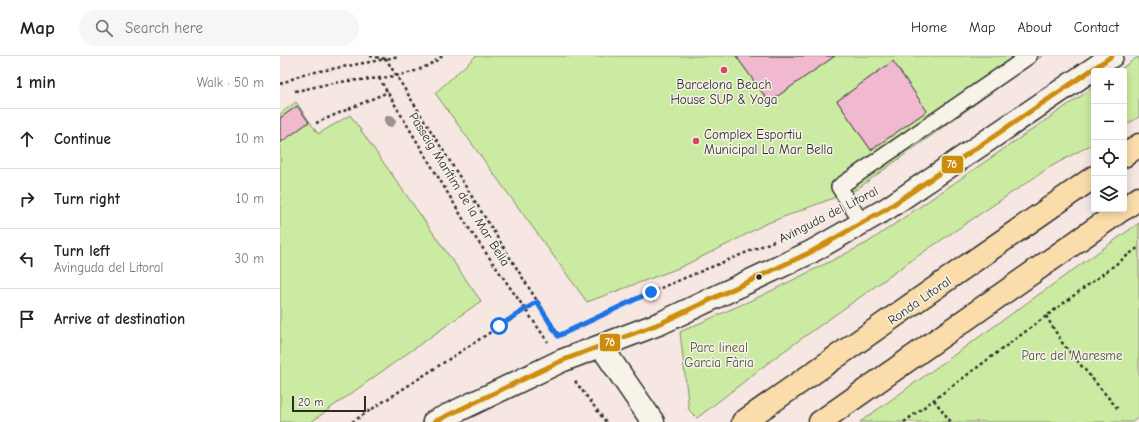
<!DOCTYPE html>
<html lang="en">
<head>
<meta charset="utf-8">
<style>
  :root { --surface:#fff; --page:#f6f6f6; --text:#222; --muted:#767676; --line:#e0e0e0 }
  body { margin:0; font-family:"Comic Neue",sans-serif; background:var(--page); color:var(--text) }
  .controls { position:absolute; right:12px; top:12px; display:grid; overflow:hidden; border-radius:4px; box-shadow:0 2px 10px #0003 }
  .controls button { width:36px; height:36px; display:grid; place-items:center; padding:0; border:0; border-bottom:1px solid var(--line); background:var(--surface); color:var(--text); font:20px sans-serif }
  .scale { position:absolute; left:12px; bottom:10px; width:74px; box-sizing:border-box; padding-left:4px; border:2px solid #2b2b2b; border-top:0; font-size:11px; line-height:14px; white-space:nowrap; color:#2b2b2b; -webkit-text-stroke:3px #f7f3e8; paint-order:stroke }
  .stop { position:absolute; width:12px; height:12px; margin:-9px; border:3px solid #1a73e8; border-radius:50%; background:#fff }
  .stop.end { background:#1a73e8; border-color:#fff; box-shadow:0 1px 4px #0008 }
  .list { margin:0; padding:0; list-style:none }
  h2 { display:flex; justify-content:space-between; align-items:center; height:52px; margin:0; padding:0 16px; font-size:17px }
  h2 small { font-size:13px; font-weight:400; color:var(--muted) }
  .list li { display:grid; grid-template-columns:26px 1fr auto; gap:12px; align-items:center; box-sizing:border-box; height:60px; padding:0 16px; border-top:1px solid var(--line) }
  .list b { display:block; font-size:15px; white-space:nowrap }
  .list p { margin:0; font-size:13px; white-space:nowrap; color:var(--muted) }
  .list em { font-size:13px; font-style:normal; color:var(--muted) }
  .icon { flex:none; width:22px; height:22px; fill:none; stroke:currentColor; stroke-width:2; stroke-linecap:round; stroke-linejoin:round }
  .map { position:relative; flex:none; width:859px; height:366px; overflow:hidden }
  header { display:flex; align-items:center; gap:24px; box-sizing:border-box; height:56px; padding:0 20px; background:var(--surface); border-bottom:1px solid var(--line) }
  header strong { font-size:19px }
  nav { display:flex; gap:22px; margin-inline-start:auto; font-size:14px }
  .search { width:280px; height:36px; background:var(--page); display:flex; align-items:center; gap:10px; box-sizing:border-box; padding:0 14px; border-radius:22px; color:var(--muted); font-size:15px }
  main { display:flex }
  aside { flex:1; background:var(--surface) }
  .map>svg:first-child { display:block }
  .green { fill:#cceba2; stroke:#7c8b66 }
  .building { fill:#f0b9cf; stroke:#2b2b2b }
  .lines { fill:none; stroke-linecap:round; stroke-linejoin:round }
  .service-casing { stroke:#2b2b2b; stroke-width:18 }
  .secondary-casing { stroke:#2b2b2b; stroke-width:25 }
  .trunk-casing { stroke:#2b2b2b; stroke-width:25 }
  .path { stroke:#2b2b2b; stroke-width:2.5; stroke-dasharray:3 3; stroke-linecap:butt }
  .service { stroke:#f7f3e8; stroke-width:15 }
  .secondary { stroke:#f7f3e8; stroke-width:22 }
  .trunk { stroke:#fbddab; stroke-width:22 }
  .bus-1-casing { stroke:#f7f3e8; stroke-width:8 }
  .bus-1 { stroke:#ce8d09; stroke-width:5 }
  .tree { fill:#98948b }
  .route { stroke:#1a73e8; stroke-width:5 }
  .poi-dot { fill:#d1495b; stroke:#f7f3e8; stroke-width:1.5 }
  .bus-dot { fill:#2b2b2b; stroke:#f7f3e8; stroke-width:1.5 }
  .labels { text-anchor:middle; stroke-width:3; stroke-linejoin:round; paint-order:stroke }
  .poi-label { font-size:13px; fill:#2b2b2b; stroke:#f7f3e8 }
  .street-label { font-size:13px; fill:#2b2b2b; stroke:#f7f3e8 }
  .park-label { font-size:13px; fill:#4b5143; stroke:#f7f3e8 }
  .line-badge { stroke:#f7f3e8; stroke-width:1.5 }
  .badge-label { font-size:11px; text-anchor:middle; font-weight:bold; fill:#fff }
</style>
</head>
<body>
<header>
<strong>Map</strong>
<div class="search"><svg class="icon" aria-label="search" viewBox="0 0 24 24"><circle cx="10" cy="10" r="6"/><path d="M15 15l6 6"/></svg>Search here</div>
<nav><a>Home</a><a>Map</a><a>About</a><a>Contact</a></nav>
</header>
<main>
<aside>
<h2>1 min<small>Walk · 50 m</small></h2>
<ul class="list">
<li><svg class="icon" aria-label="ahead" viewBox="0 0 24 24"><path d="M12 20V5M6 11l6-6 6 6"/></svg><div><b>Continue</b></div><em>10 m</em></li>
<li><svg class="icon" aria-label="right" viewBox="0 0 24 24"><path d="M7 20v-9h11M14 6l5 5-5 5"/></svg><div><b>Turn right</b></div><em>10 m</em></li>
<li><svg class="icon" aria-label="left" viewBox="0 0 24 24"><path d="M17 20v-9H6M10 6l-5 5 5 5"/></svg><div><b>Turn left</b><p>Avinguda del Litoral</p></div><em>30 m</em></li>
<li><svg class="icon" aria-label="arrive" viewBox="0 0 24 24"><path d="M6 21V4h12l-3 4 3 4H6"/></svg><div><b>Arrive at destination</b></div></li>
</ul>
</aside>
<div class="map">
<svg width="859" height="366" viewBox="0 0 859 366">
  <rect width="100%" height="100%" fill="#f6e7e3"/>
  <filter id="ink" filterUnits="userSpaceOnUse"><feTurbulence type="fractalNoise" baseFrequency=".025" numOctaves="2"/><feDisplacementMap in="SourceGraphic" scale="8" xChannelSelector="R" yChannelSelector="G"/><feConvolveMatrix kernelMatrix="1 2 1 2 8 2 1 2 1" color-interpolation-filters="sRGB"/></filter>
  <g filter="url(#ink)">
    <!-- green -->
    <path class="green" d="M196,0H762L577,133L485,168L450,187L399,212L307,246L155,37Z
      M859,0V61L844,70V15H838Z
      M814,31V87L770,111L645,195L497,300L417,362L409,354L400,276L483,239L587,187Z
      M16,46L38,78L70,59L201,245L31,366H0V58Z
      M859,167V361L852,366H580Z"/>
    <!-- building -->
    <path class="building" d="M456,0H555L489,46Z
      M613,5L647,55L591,94L557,45Z
      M17,50L29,66L0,87V62Z"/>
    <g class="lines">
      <defs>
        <path id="service" d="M582,167L559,131L749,0"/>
        <path id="secondary" d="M321,290L373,366
          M154,366L281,305L381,267L531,196L608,152L832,0"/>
        <path id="trunk" d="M844,100L859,89
          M844,153L859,142
          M463,366L814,121
          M540,366L843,153"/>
      </defs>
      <!-- service casing -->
      <use href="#service" class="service-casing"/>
      <!-- secondary casing -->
      <use href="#secondary" class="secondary-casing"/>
      <!-- trunk casing -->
      <use href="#trunk" class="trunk-casing"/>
      <!-- path -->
      <path class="path" d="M90,0L106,3L119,0
        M99,22L188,171L268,286
        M0,28L24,18L106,3L279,280
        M15,35C28,33 41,29 54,27C90,21 133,25 162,0
        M36,67L108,36
        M371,236L374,245
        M766,260L783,288L838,353
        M288,275L371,236L494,185
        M295,325L326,366
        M654,344L671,366
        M72,366L257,246
        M624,366L859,191"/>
      <!-- service -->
      <use href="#service" class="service"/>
      <!-- secondary -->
      <use href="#secondary" class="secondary"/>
      <!-- trunk -->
      <use href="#trunk" class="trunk"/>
      <defs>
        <path id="bus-1" d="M154,366L281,305L381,267L531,196L608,152L832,0"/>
      </defs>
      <!-- bus-1 casing -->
      <use href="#bus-1" class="bus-1-casing"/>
      <!-- bus-1 -->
      <use href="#bus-1" class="bus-1"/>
    </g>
    <!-- trees -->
    <circle class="tree" cx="110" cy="65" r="6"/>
  </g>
  <g class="lines" filter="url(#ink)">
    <!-- route -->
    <path class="route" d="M219,270L257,246L278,280L371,236"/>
  </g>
  <!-- markers -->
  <g class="poi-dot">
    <circle cx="444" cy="14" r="4"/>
    <circle cx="416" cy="85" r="4"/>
  </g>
  <circle class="bus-dot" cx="479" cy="221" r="3.5"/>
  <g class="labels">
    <!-- poi labels -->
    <g class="poi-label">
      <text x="444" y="33">Barcelona Beach<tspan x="444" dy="15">House SUP &amp; Yoga</tspan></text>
      <text x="424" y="83" text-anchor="start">Complex Esportiu<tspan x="424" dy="15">Municipal La Mar Bella</tspan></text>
    </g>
    <!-- street labels -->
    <g class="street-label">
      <text transform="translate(180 133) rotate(58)" y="5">Passeig Marítim de la Mar Bella</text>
      <text transform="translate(548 158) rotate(-27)" y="5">Avinguda del Litoral</text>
      <text transform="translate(639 244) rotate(-35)" y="5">Ronda Litoral</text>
    </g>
    <!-- park labels -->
    <g class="park-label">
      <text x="439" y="296">Parc lineal<tspan x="439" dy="15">Garcia Fària</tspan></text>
      <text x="792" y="304">Parc del Maresme</text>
    </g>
  </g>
  <g class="line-badge">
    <rect x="661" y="99" width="23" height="19" rx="4" fill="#ce8d09"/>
    <rect x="319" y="277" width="22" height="19" rx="4" fill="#ce8d09"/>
  </g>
  <g class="badge-label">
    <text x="672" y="112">76</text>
    <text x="330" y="290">76</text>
  </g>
</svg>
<div class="controls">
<button>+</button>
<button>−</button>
<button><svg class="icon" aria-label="locate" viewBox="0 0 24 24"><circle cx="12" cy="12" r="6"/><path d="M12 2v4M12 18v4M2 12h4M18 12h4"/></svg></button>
<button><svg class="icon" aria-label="layers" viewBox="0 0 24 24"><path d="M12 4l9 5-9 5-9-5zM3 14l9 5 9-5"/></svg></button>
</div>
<div class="scale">20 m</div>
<div class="stop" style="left:219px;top:270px"></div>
<div class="stop end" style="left:371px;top:236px"></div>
</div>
</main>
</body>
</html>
